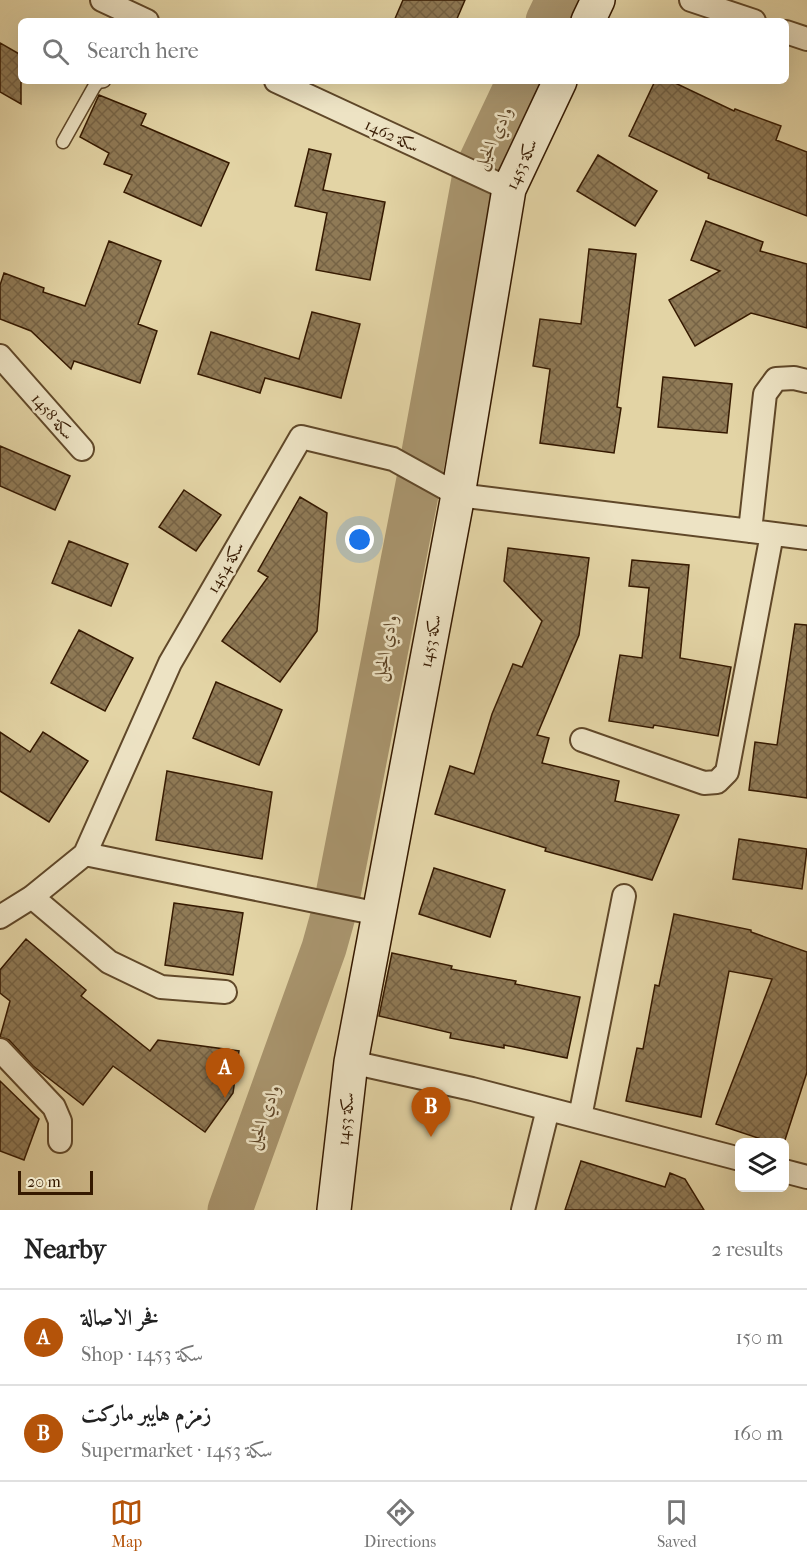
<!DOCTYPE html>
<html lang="en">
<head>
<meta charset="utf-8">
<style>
  :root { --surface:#fff; --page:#f6f6f6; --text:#222; --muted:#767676; --line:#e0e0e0; --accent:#b45309 }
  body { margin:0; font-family:"IM FELL French Canon",Amiri,serif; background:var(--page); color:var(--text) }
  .controls { position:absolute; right:18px; bottom:18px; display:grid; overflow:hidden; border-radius:9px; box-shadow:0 6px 24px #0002 }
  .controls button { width:54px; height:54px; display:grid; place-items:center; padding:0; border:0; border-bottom:2px solid var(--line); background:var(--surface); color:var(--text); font:30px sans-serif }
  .scale { position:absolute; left:18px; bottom:15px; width:75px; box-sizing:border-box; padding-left:6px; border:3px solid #351900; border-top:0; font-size:16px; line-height:21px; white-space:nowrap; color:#351900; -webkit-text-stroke:4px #ede3c4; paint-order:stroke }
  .you { position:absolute; left:360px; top:540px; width:21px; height:21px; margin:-15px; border:4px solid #fff; border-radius:50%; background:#1a73e8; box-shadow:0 0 0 9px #1a73e833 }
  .badge { display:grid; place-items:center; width:39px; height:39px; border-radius:50%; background:var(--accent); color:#fff; font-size:20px; font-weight:700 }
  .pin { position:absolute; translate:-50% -50px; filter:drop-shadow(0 2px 3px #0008) }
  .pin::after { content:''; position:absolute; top:32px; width:21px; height:18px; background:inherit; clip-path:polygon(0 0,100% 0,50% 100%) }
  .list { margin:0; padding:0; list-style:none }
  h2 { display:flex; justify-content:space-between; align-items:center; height:78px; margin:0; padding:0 24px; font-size:26px }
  h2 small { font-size:20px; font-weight:400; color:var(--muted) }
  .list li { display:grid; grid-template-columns:39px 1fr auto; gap:18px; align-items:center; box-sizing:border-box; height:96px; padding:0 24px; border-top:2px solid var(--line) }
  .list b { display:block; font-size:22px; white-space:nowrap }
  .list p { margin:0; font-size:20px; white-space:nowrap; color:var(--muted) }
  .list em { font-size:20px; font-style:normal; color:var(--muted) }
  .icon { flex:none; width:33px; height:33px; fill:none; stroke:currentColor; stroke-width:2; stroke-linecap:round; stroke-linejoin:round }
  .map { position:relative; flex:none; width:807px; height:1210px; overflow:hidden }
  .search { position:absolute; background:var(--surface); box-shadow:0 6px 24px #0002; left:18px; right:18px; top:18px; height:66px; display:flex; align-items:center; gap:15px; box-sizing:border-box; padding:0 21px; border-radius:9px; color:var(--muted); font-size:22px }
  .sheet { height:270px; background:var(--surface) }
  nav { display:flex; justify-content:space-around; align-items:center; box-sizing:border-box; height:84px; border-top:2px solid var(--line); background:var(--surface); font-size:16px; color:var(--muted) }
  nav a { display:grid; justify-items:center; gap:3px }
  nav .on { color:var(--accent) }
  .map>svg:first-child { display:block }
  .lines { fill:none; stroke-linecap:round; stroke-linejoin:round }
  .river { stroke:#a8946d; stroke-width:45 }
  .building { fill:url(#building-cross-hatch); stroke:#351900; stroke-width:1.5 }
  .lane-casing { stroke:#604829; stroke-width:15 }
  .street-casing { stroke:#604829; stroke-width:26 }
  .secondary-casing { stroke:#351900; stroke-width:36 }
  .lane { stroke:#ede3c4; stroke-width:12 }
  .street { stroke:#ede3c4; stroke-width:22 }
  .secondary { stroke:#ede3c4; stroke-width:33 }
  .labels { text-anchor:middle; stroke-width:5; stroke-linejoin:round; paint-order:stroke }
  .street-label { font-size:16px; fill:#351900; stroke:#ede3c4 }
  .water-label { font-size:18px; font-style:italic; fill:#5d4426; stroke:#ede3c4 }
</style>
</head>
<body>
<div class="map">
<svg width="807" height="1210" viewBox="0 0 807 1210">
  <defs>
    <pattern id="building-cross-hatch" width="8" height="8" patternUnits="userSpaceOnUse" patternTransform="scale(1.5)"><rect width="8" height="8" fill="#8f7a56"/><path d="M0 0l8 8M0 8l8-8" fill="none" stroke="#766345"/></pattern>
  </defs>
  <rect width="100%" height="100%" fill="#e3d4a5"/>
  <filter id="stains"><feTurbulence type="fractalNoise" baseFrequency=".00333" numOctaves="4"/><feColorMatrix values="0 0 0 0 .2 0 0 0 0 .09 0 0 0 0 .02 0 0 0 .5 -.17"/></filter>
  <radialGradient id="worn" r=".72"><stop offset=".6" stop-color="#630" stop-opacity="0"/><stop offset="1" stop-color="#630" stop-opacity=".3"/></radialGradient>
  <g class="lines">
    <!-- river -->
    <path class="river" d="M548,21L558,0
      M230,1210L324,948L336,905L420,474L475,174L519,81"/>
  </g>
  <!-- building -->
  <path class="building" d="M403,0H465L456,21H394Z
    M0,43L21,55V104L0,92Z
    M655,81H671L734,111L735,109L781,126L776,140L807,152V216L708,178L709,174L629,136Z
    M99,95L146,114L141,125L229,163L201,226L124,192L132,175L104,164L109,153L80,137Z
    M309,149L331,154L323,190L385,202L370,280L316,270L327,213L295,206Z
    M598,155L657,191L635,226L577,191Z
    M706,221L763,242L760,251L807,264V328L751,313L695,346L669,300L720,271L691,260Z
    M109,241L161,261L138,324L157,331L140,383L74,361L71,369L31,331L0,319V285L4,273L44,288L43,292L85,306Z
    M589,249L636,254L617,407L621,408L614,453L540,443L550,369L533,366L540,319L581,324Z
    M312,312L360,324L341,398L265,378L260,393L198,374L211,332L299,359Z
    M663,377L732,384L727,433L658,427Z
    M0,446L70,476L55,510L0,486Z
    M184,490L221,515L196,551L159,527Z
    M300,497L327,513L317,631L280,682L222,641L268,577L258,571Z
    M69,541L128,564L111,606L52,583Z
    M508,548L589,558L579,635L537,735L549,738L542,763L619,781L615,801L679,815L652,880L545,851L546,848L435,814L450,766L474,774L492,714L513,664L522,667L542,621L504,581Z
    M632,560L689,565L680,658L731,667L718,736L654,725L653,728L609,721L620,655L642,658L649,588L629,586Z
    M795,624L807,625V798L749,790L755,742L777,745Z
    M79,630L133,658L105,711L51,683Z
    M216,682L282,710L259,765L193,738Z
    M0,732L30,752L43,732L88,761L49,822L0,791Z
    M167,771L272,792L262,859L156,840Z
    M739,839L807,849L802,889L733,879Z
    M434,868L505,890L490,937L419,914Z
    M174,903L243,913L233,975L165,965Z
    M674,914L751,930V932L807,952V1072L784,1143H773L716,1124L772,979L729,971L701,1117L626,1101L637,1048L643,1049L655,985L659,986Z
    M26,939L86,990L81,996L150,1051L158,1040L239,1051L233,1093L205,1132L113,1066L83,1105L33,1066L9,1040L0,1037L10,1001L0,993V970Z
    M392,953L452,966L451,969L516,981L515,984L580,997L567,1058L504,1045V1048L450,1038L451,1033L379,1016Z
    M0,1081L39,1119L24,1160L0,1151Z
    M581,1161L665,1187L670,1173L685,1179L704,1210H565Z"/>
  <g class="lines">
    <defs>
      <path id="lane" d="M63,142L94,87L98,82L104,81"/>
      <path id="street" d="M102,0L147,21
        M691,0L754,21
        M786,32L807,39
        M276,81L509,189
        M0,356L82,449
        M750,531L765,394L776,379L794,378L807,381
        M582,740L704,783L717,782L727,772L772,534
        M85,854L379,914
        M32,897L109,962L161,987L225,992
        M0,917L32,897L85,854L170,663L301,437L393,459L458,495L807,538
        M0,1050L54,1107L60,1121V1141
        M351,1062L472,1089L740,1159
        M580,1117L624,896
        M784,1171L807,1177
        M523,1210L548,1109"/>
      <path id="secondary" d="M588,21L598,0
        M334,1210L351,1062L458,495L509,189L560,81"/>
    </defs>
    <!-- lane casing -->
    <use href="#lane" class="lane-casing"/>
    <!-- street casing -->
    <use href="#street" class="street-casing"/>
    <!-- secondary casing -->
    <use href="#secondary" class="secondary-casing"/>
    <!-- lane -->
    <use href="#lane" class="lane"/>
    <!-- street -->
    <use href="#street" class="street"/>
    <!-- secondary -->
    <use href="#secondary" class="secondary"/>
  </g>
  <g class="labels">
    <!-- street labels -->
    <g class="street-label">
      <text transform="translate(392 135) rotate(25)" y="6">سكة 1462</text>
      <text transform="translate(521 164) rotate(-66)" y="6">سكة 1453</text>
      <text transform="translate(53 416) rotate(49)" y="6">سكة 1458</text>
      <text transform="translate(225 567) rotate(-60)" y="6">سكة 1454</text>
      <text transform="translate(430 641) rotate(-79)" y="6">سكة 1453</text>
      <text transform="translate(345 1119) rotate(-84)" y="6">سكة 1453</text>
    </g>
    <!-- water labels -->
    <g class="water-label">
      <text transform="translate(493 138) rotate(-65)" y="6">وادي الحيل</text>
      <text transform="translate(385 648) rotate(-79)" y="6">وادي الحيل</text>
      <text transform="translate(263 1117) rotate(-70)" y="6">وادي الحيل</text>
    </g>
  </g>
  <rect width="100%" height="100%" filter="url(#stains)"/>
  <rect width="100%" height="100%" fill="url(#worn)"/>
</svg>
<div class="controls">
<button><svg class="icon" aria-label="layers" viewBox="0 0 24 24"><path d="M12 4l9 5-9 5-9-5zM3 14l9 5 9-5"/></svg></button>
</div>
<div class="scale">20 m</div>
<div class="you"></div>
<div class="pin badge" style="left:225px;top:1098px">A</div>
<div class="pin badge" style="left:431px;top:1137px">B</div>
<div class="search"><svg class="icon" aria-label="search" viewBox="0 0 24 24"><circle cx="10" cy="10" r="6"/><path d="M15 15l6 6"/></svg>Search here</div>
</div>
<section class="sheet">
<h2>Nearby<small>2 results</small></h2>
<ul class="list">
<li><span class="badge">A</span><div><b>فخر الاصالة</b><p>Shop · سكة 1453</p></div><em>150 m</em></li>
<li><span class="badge">B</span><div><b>زمزم هايبر ماركت</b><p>Supermarket · سكة 1453</p></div><em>160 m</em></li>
</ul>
</section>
<nav>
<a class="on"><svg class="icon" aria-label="map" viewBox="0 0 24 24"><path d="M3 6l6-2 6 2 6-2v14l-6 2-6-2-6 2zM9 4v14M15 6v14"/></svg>Map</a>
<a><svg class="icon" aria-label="directions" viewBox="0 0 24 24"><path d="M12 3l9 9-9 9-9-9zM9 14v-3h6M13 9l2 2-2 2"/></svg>Directions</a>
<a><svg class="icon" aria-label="saved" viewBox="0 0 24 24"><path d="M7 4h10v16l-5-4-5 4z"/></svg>Saved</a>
</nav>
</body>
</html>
